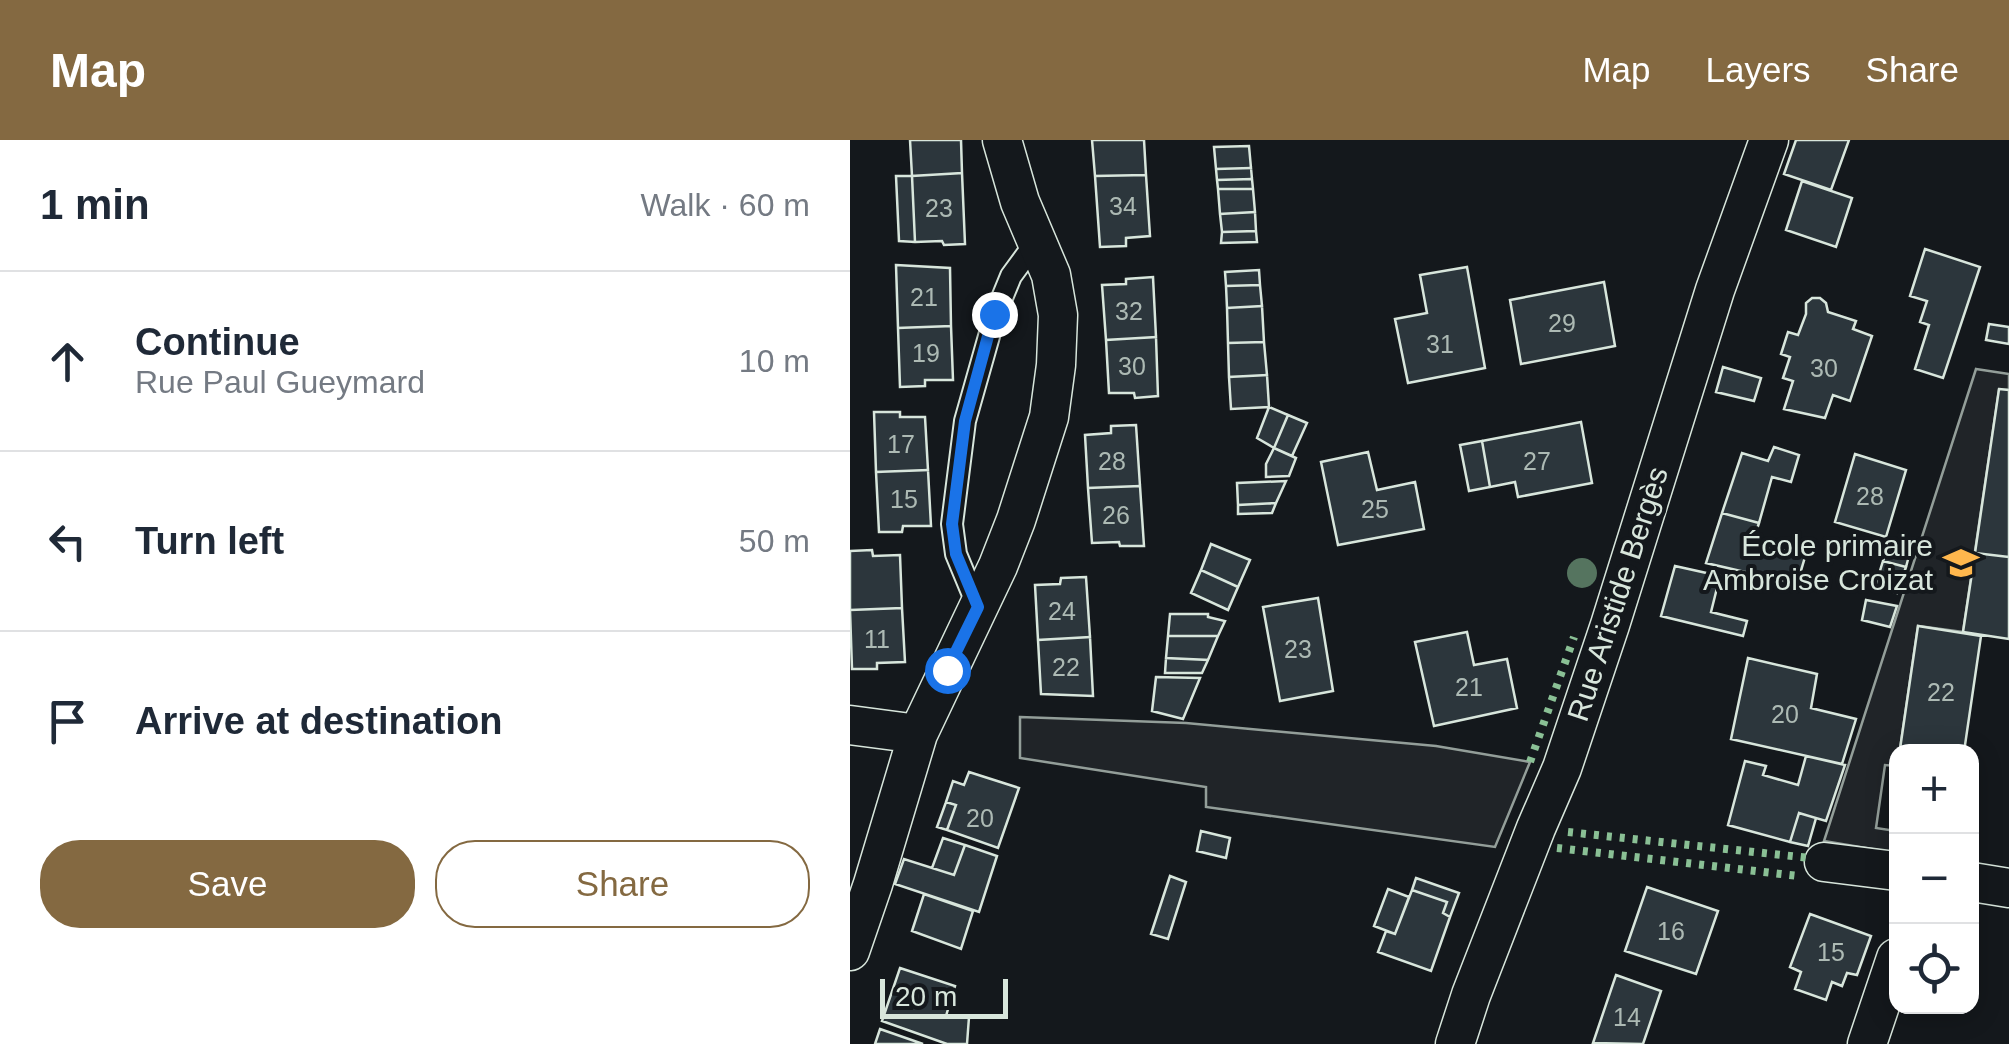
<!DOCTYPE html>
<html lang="en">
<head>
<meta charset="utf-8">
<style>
  :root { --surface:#fff; --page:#f2f2f3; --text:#1f2937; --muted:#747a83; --line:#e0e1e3; --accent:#846941 }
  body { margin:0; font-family:Arial,sans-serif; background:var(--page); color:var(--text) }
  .controls { position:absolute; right:30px; bottom:30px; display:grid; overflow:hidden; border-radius:20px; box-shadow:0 5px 25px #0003 }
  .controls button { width:90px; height:90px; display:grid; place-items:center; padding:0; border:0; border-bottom:2px solid var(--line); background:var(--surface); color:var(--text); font:50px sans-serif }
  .scale { position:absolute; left:30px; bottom:25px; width:128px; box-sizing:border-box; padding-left:10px; border:5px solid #d8e6dc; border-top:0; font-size:28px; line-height:35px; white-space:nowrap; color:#d8e6dc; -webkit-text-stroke:8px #14181c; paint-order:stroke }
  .stop { position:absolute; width:30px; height:30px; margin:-22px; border:8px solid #1a73e8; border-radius:50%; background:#fff }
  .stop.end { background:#1a73e8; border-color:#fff; box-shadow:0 2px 10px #0008 }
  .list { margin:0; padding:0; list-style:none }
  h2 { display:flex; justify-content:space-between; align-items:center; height:130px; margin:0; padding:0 40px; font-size:42px }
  h2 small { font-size:32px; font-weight:400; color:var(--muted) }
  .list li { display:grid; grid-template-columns:65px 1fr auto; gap:30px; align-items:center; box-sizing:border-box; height:180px; padding:0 40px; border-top:2px solid var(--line) }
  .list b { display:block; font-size:38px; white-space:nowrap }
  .list p { margin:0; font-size:32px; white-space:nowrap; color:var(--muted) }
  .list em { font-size:32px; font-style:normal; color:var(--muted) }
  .actions { display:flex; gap:20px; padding:30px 40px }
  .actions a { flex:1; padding:22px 0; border:2px solid var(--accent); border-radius:40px; text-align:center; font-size:35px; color:var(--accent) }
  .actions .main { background:var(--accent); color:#fff }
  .icon { flex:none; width:55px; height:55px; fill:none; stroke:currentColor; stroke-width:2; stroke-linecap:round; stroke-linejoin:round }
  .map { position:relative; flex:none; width:1159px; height:904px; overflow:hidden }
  header { display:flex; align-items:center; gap:60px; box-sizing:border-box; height:140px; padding:0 50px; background:var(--accent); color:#fff }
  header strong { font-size:48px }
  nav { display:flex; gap:55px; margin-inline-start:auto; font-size:35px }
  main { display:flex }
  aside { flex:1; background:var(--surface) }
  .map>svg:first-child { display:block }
  .green { fill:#202428; stroke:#939e99; stroke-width:2.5 }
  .building { fill:#2c363c; stroke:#d8e6dc; stroke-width:2.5 }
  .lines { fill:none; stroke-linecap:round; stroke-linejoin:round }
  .lane-casing { stroke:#d8e6dc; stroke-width:24 }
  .street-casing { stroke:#d8e6dc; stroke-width:41 }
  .lane { stroke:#14181c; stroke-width:20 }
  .street { stroke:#14181c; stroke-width:38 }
  .hedge { stroke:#8ac095; stroke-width:8; stroke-dasharray:5 8; stroke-linecap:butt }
  .tree { fill:#55745f }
  .route { stroke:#1a73e8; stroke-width:12 }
  .labels { text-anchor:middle; stroke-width:8; stroke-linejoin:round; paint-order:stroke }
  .number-label { font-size:25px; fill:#adbab4 }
  .poi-label { font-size:30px; fill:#d8e6dc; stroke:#14181c; text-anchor:end }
  .street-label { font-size:30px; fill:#d8e6dc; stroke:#14181c }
</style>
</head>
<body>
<header>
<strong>Map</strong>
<nav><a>Map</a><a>Layers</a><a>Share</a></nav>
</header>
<main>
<aside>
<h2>1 min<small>Walk · 60 m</small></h2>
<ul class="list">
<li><svg class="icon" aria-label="ahead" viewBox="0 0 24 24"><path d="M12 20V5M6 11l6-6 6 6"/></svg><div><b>Continue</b><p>Rue Paul Gueymard</p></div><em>10 m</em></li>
<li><svg class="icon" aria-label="left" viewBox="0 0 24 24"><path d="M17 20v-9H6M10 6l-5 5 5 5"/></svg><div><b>Turn left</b></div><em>50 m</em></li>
<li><svg class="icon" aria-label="arrive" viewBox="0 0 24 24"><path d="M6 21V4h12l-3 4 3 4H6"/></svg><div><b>Arrive at destination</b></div></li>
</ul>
<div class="actions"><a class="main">Save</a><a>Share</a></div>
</aside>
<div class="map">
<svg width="1159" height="904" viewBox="0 0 1159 904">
  <rect width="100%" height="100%" fill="#14181c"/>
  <!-- green -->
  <path class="green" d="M1126,229L1159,234V250H1149L1113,492L1068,486L1050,609L1049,611L1046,612V626L1035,625L1026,688L1046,691V713L974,701Z
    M170,577L336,583L586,606L680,622L645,707L356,667V647L170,618Z"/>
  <!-- building -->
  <path class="building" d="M60,0H111L112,33L62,36Z
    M242,0H294L296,35L245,36Z
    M946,0H999L981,50L934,34Z
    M399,6L401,28L366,29L364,7Z
    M401,28L402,39L367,40L366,29Z
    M112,33L115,104L94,105L92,101L65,102L62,36Z
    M296,35L300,96L276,98V106L250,107L245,36Z
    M46,36H62L65,102L49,101Z
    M402,39L403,49H368L367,40Z
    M952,41L1002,58L986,107L936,90Z
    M368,49H403L405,72L370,74Z
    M405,72L406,91L372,92L370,74Z
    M406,91L407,102L371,103L372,92Z
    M1075,109L1130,127L1093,238L1065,229L1079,185L1070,182L1077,161L1060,156Z
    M46,125L100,128L101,186L48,188Z
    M617,127L635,228L558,243L545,179L577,173L570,135Z
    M409,130L410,145L376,146L375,132Z
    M303,137L306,197L256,200L252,145L276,144V139Z
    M754,142L765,206L671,224L660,160Z
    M410,145L412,166L377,168L376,146Z
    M962,158H970L976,163L978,172L1006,181L1003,189L1022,196L1000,261L983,255L975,278L934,269L943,241L933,238L940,217L931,214L938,192L948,195L956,174V163Z
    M412,166L414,202L378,203L377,168Z
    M1139,184L1159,187V204L1136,200Z
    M101,186L103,240H75V246L50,247L48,188Z
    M306,197L308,256L285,258L284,253H259L256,200Z
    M414,202L417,235L379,237L378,203Z
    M873,227L911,238L904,261L866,252Z
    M417,235L419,267L381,269L379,237Z
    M1149,249L1159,250V417L1125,413Z
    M419,267L438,275L424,308L407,298Z
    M24,272H50V277H75L78,330L26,332Z
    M438,275L457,283L442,316L424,308Z
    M731,282L742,343L668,357L665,342L640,347L632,301Z
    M286,285L290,346L238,348L235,295L261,293V286Z
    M632,301L640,347L619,351L610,305Z
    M924,307L949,315L941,342L922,337L909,383L872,373L892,313L918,321Z
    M424,308L446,318L439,336L416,337V324Z
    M518,312L527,350L565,342L574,389L488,405L471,322Z
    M1005,314L1056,330L1036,397L985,382Z
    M78,330L81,386H53L52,392H29L26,332Z
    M436,341L426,363L388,365L387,343Z
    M290,346L294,406H270L269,402L242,403L238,348Z
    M426,363L422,373L388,374V365Z
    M872,373L909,383L903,401L955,417L947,444L856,423Z
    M361,404L400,420L388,447L351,430Z
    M1038,406L1060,412L1056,427L1033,421Z
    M22,410L23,416L50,415L52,468L0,470V411Z
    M1125,413L1159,417V499L1113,492Z
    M1033,421L1056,427L1047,453L1025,447Z
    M825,426L870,436L861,472L897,481L893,496L811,476Z
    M351,430L388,447L378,470L341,453Z
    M236,437L240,497L188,500L185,445L210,444L211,438Z
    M468,458L483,551L430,561L413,467Z
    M1016,460L1047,466L1040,487L1012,480Z
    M52,468L55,522L27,523V529H2L0,470Z
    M320,474H358V477L375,481L368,496H318Z
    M1068,486L1131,496L1114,612H1071L1050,609Z
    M617,492L624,525L657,519L667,568L584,586L565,502Z
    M318,496H368L358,520L316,518Z
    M240,497L243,556L191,554L188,500Z
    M316,518L358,520L352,533H315Z
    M898,518L967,534L961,568L1006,579L992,624L881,599Z
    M306,537L350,538L333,579L302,571Z
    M956,616L995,625L976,681L949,673L940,702L878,685L895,621L916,626L913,635L948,645Z
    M119,632L169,648L148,708L97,690L106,665L96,662L103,641L114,645Z
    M96,662L106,665L97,690L87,687Z
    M949,673L966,678L958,706L940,702Z
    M351,691L380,698L376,718L347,711Z
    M93,698L115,705L104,735L82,728Z
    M115,705L147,716L129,772L45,744L54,719L104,735Z
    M320,736L336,742L318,799L301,794Z
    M566,738L609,753L600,777L593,773L597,762L562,750Z
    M797,747L868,771L846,834L775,811Z
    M538,749L559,757L545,794L524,786Z
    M562,750L597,762L593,773L600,777L581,831L528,812L536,791L545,794Z
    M74,754L123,771L111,809L62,791Z
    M960,774L1021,796L1007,835L997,833L992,846L982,842L976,860L945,849L951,832L940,827Z
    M50,828L105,846L96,876L119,877L117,904H97L32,881Z
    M766,835L811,851L793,904L743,903Z
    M30,889L73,904H25Z"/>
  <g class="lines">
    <defs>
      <path id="lane" d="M128,467L106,414L102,384L115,281L145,175L161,136L186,102"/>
      <path id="street" d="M0,585L68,594
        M974,722L1046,731
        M1122,742L1159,748
        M0,811L23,744L68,594L148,426L166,380L199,277L206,225L208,175L201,135L170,62L152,0
        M605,904L621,855L686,688L712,628L760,485L865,150L919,0
        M1017,904L1046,818"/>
    </defs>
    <!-- lane casing -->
    <use href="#lane" class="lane-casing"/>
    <!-- street casing -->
    <use href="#street" class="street-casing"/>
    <!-- lane -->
    <use href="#lane" class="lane"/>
    <!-- street -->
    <use href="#street" class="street"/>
    <!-- hedge -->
    <path class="hedge" d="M680,622L724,497
      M718,692L960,718
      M707,708L948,736"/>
  </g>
  <!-- trees -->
  <circle class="tree" cx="732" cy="433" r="15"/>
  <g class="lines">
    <!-- route -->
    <path class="route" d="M97,530L128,467L106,414L102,384L115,281L144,174"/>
  </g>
  <!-- icons -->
  <defs>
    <symbol id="school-bare" viewBox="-9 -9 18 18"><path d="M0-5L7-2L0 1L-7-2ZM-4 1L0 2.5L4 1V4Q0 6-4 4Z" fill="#ffb74d" stroke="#14181c" stroke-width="2.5" paint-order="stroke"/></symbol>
  </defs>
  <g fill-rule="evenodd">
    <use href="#school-bare" x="1086" y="398" width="50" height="50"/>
  </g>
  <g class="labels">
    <!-- number labels -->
    <g class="number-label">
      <text x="273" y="75">34</text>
      <text x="89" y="77">23</text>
      <text x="74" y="166">21</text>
      <text x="279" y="180">32</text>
      <text x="712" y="192">29</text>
      <text x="590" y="213">31</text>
      <text x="76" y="222">19</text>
      <text x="282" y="235">30</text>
      <text x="974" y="237">30</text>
      <text x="51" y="313">17</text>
      <text x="262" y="330">28</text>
      <text x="687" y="330">27</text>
      <text x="1020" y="365">28</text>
      <text x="54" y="368">15</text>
      <text x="525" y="378">25</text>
      <text x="266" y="384">26</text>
      <text x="212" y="480">24</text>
      <text x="27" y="508">11</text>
      <text x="448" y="518">23</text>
      <text x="216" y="536">22</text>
      <text x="619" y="556">21</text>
      <text x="1091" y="561">22</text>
      <text x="935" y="583">20</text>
      <text x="130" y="687">20</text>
      <text x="821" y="800">16</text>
      <text x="981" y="821">15</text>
      <text x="777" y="886">14</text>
    </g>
    <!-- poi labels -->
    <g class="poi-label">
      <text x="1083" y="416">École primaire<tspan x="1083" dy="34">Ambroise Croizat</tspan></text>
    </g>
    <!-- street labels -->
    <g class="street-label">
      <text transform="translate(768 454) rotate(-72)" y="10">Rue Aristide Bergès</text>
    </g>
  </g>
</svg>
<div class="controls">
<button>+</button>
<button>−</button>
<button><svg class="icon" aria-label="locate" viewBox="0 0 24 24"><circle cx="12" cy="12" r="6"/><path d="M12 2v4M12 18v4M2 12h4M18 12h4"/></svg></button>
</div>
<div class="scale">20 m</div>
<div class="stop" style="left:97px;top:530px"></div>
<div class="stop end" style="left:144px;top:174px"></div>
</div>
</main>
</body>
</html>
